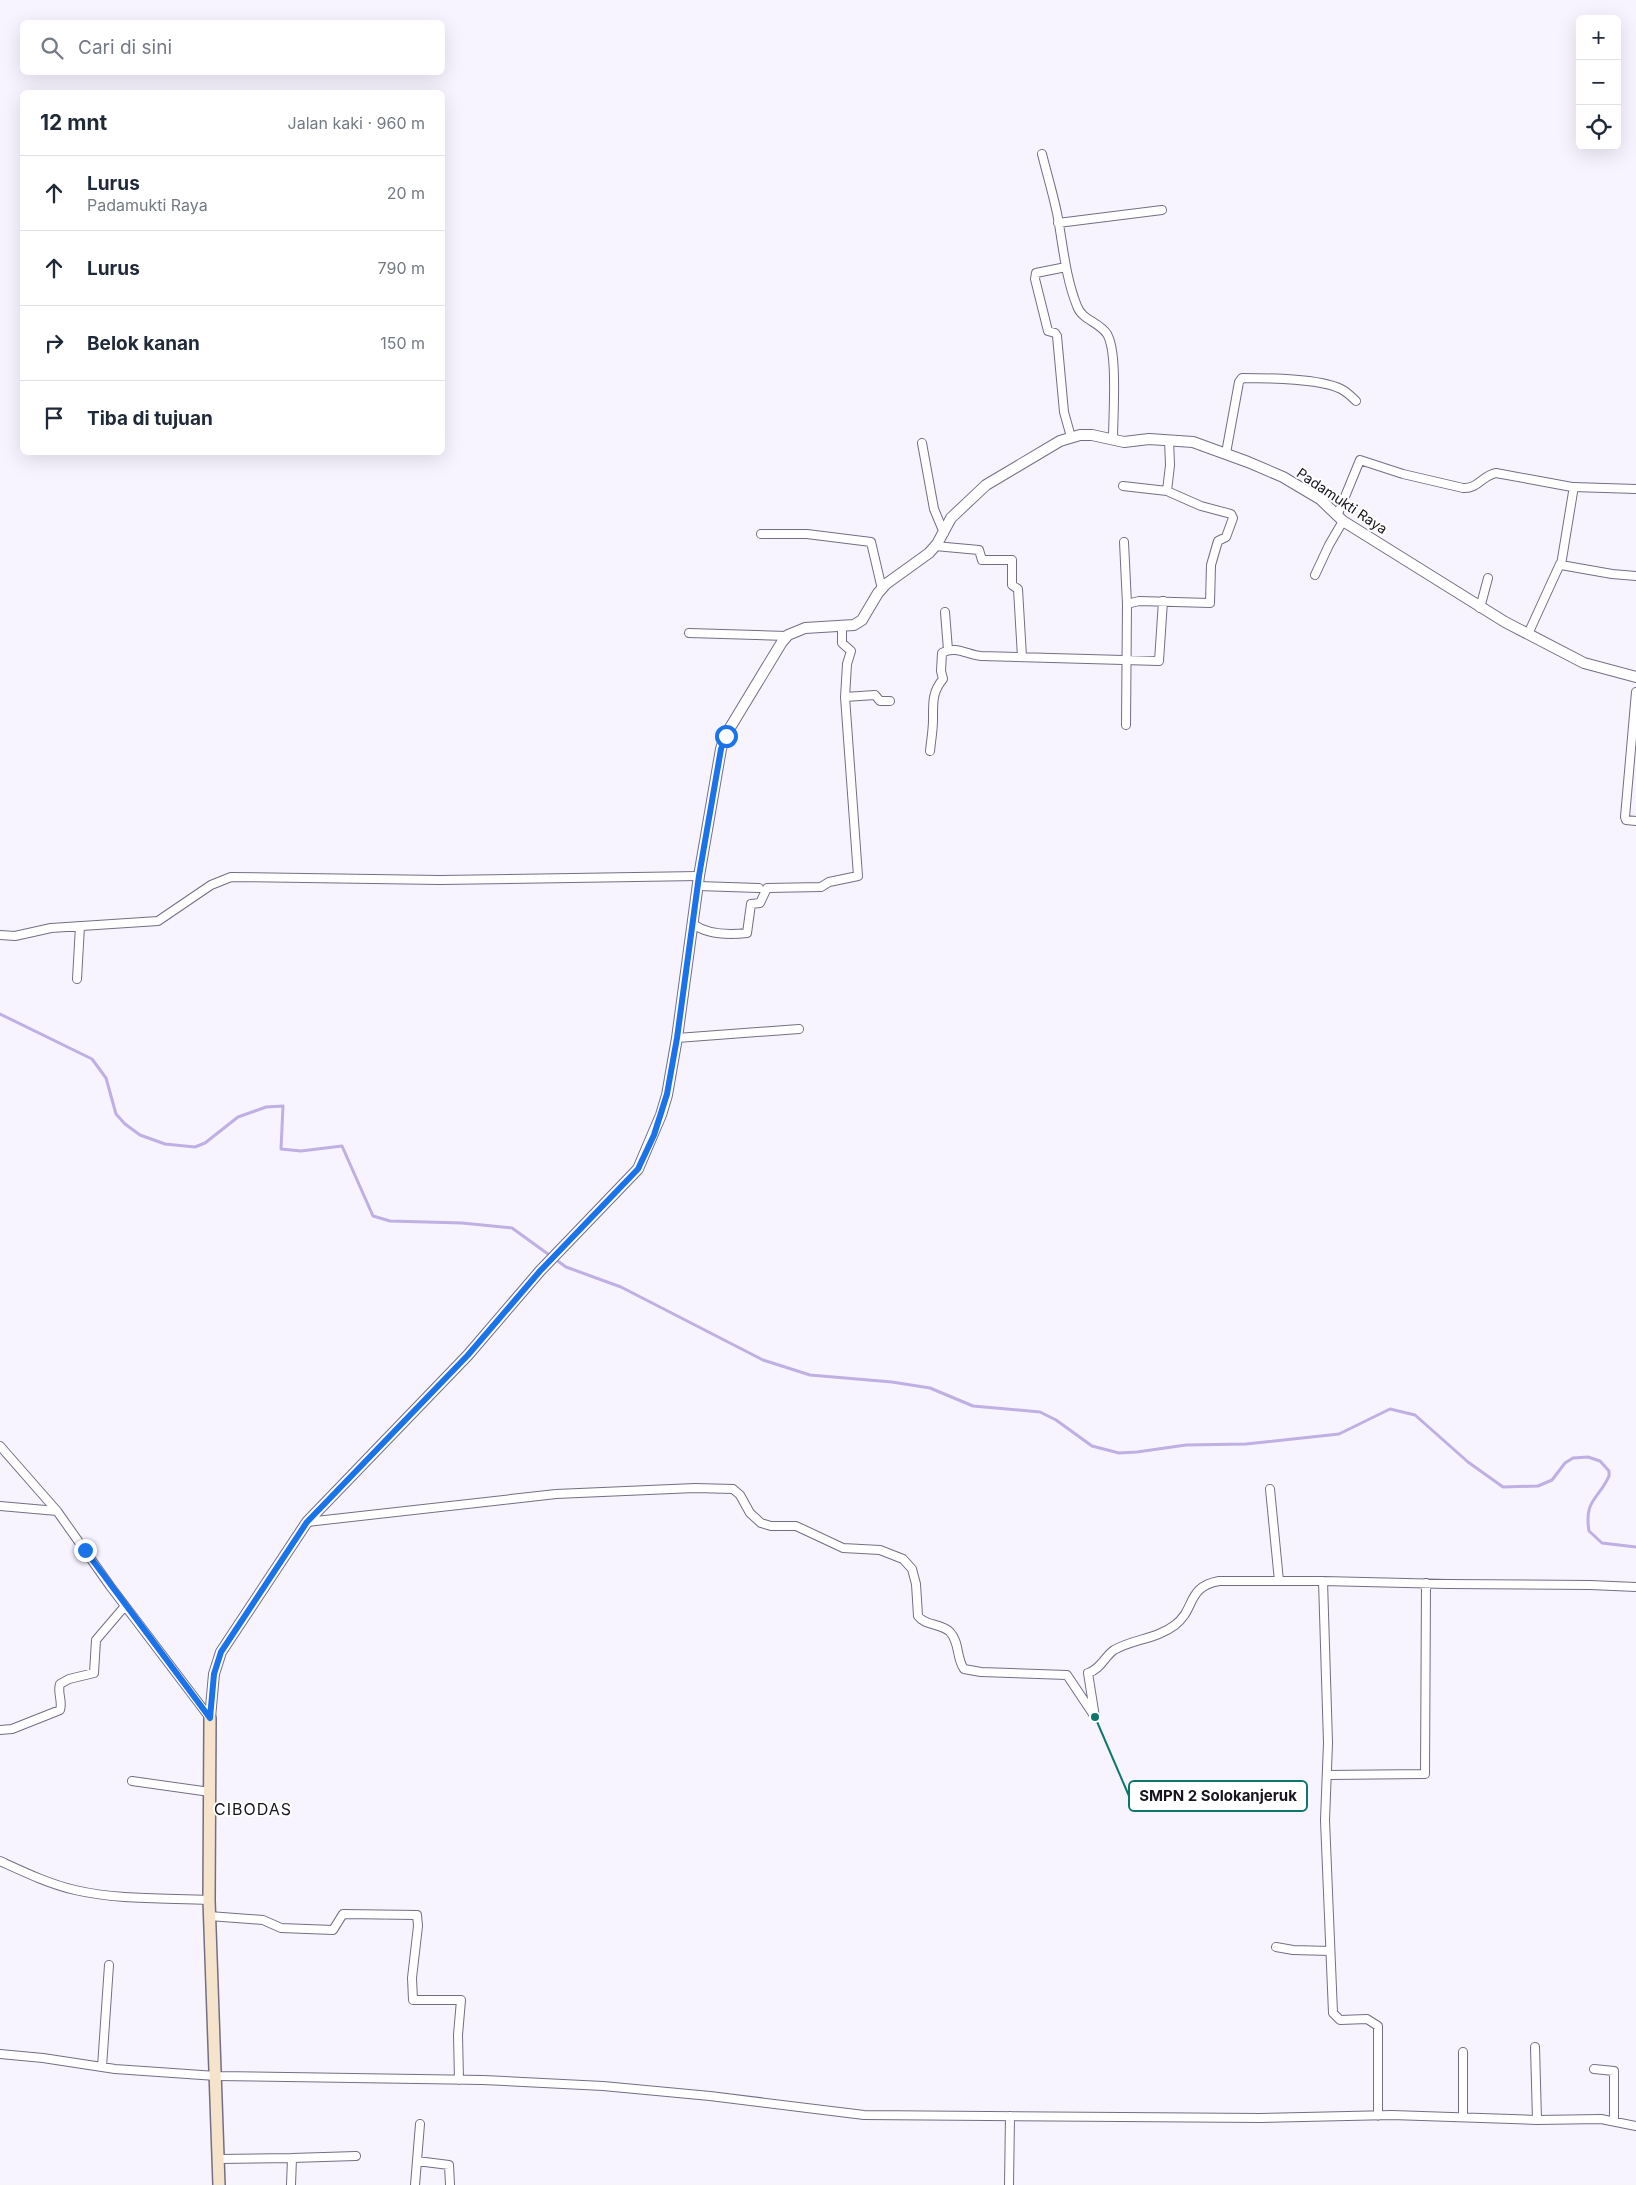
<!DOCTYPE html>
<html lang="id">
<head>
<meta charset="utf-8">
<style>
  :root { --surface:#fff; --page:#f2f2f3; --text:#1f2937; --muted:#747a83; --line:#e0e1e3 }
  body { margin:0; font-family:Inter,sans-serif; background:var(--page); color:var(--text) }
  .controls { position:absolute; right:15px; top:15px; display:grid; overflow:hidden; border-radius:8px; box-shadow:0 5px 20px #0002 }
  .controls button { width:45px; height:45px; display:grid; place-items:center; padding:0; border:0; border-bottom:1px solid var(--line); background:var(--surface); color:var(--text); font:25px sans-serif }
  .stop { position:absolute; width:15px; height:15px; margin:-11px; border:4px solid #1a73e8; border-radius:50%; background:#fff }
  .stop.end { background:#1a73e8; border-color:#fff; box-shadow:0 1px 5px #0008 }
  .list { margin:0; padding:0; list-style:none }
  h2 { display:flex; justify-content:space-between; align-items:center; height:65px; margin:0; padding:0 20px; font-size:21px }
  h2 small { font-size:16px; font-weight:400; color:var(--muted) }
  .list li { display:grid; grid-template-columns:32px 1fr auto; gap:15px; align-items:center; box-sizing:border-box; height:75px; padding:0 20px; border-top:1px solid var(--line) }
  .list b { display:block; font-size:19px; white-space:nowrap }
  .list p { margin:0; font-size:16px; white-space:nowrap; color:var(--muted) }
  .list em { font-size:16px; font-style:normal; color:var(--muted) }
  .icon { flex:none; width:28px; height:28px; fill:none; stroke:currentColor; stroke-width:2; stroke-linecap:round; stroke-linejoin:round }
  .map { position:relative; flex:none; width:1636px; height:2185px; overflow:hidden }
  .search { position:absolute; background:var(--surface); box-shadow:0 5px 20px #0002; left:20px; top:20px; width:425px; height:55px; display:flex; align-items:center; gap:12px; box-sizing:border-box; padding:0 18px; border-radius:8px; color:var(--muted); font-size:19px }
  .panel { position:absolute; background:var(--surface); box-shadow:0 5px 20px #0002; left:20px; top:90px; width:425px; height:365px; border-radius:8px }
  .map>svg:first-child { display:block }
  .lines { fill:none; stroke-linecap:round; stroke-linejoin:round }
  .stream { stroke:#bfafe4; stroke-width:3 }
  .minor-casing { stroke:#746e85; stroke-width:10 }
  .tertiary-casing { stroke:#746e85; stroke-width:12 }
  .secondary-casing { stroke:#746e85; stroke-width:14 }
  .minor { stroke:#fff; stroke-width:8 }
  .tertiary { stroke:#fff; stroke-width:10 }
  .secondary { stroke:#f5e4cb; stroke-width:11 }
  .route { stroke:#1a73e8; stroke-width:6 }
  .labels { text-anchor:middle; stroke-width:4; stroke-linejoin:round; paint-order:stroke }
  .street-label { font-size:14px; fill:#17141d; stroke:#fff }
  .quarter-label { font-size:16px; letter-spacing:1px; fill:#17141d; stroke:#fff }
  .leader { fill:none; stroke:#0f766e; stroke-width:2 }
  .callout-dot { fill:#0f766e; stroke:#fff; stroke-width:2 }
  .callout { fill:#fff; stroke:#0f766e; stroke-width:2 }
  .callout-label { font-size:15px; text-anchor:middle; font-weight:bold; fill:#17141d }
</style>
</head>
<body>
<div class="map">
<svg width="1636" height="2185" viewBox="0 0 1636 2185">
  <rect width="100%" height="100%" fill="#f7f4ff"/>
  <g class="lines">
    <!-- stream -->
    <path class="stream" d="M0,1014L92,1059L106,1078L116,1114L125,1124L140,1135L165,1144L195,1147L205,1143L238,1117L266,1107L283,1106L281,1149L301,1151L342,1146L373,1216L390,1221L462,1223L512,1228L566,1267L621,1287L763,1360L810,1375L892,1382L930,1388L973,1406L1040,1412L1056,1420L1092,1446L1119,1453L1137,1452L1186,1445L1246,1444L1339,1434L1390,1409L1415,1415L1468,1462L1503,1487L1538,1486L1552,1480L1565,1463L1573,1458L1588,1457L1600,1461L1609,1471V1476C1598,1500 1584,1500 1589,1531L1602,1543L1636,1547"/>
    <defs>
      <path id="minor" d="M1042,154C1047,174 1053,194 1057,213C1063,244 1065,276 1077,306C1082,320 1099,322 1107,334C1118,352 1113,416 1113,439
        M1058,223L1162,210
        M1066,267L1036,273L1035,279L1048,331L1055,333L1057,336L1064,412L1071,437
        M922,443L934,509L944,533
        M1226,453L1239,382L1242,378C1267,378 1320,378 1341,389C1347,392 1352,397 1356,401
        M1123,486L1167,491
        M1573,487L1636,489
        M1337,516L1360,460L1403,474L1463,488C1478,489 1483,475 1496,473L1572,487H1573V492L1561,565L1612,574L1636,576
        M761,534H807L871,542L882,589
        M1124,542L1127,604L1126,725
        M935,546L979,550L982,560H1012V585L1018,589L1022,657
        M1315,575L1329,545L1343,521
        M1127,604L1139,601L1210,603L1211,565L1218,541L1226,537L1233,518L1231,514L1201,506L1167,491L1170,465L1169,440
        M1480,608L1488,578
        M945,612L948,650
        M689,633L787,636
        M1528,634L1560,564
        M1636,692L1625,817L1626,820L1636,821
        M845,697L875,695L880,701H890
        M930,751C931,741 933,730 933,720C933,703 932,692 943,679L941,671L942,653C955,645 968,655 981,656L1159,661L1163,601
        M698,886L759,888
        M693,924C708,935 729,935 747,933L751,904L760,903L767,888L821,887L829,882L858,876L845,697L847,664L851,651L842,643V627
        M0,935L15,936L51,928L158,921L211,885L231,877L440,880L699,876
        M77,979L80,926
        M677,1038L799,1029
        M0,1446L57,1511L110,1586L210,1718
        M1270,1489L1279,1581
        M0,1506L57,1511
        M307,1522L556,1494L695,1488L733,1489L740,1495L750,1513L761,1523L771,1526H796L843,1548L880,1550L903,1559L912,1569L916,1584L918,1616C925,1626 941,1623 950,1632C960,1643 956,1658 964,1669L981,1672L1067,1675L1095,1717L1088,1673C1100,1670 1105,1656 1114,1650C1133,1639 1157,1639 1175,1625C1196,1609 1186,1587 1219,1581H1323L1447,1584L1590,1585L1636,1587
        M1323,1581L1328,1743L1325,1820L1333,2013L1340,2020L1367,2019L1378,2026V2116
        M0,1730L12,1729L60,1710C63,1701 57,1693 60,1684L69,1679L94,1673L96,1640L125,1606
        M1327,1775L1425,1774L1426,1583
        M132,1781L210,1792
        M0,1861C24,1872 49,1884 75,1890C118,1900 165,1898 209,1900
        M209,1916L263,1920L281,1928L333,1930L343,1914L417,1915L418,1926L412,1978L413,2000H461L458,2035L459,2080
        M1276,1947L1293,1950L1330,1951
        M1535,2047L1537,2120
        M0,2054L43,2058L115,2069L216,2076L483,2080L603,2086L710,2096L864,2115L1260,2118L1392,2115L1537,2120L1601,2119L1636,2126
        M102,2067L109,1965
        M1594,2069L1614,2071V2120
        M1463,2117V2052
        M292,2158L356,2156
        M219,2159L292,2158L291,2185
        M417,2161L449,2165L450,2185
        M415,2185L420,2124
        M1009,2185L1010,2116"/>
      <path id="tertiary" d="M210,1718L214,1674L221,1652L307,1522L468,1355L540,1271L638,1169L661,1115L667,1095L677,1038L699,876L721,749L725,736L782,642L788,635L805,628L854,625L862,620L878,593L886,584L929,553L937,544L951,518L986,485L1060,441L1080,435H1092L1124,442L1149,439L1193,442L1248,462L1283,477L1320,499L1343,521L1505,622L1584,663L1636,677"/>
      <path id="secondary" d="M210,1718L209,1900L219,2185"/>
    </defs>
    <!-- minor casing -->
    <use href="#minor" class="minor-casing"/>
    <!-- tertiary casing -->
    <use href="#tertiary" class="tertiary-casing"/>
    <!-- secondary casing -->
    <use href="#secondary" class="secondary-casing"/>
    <!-- minor -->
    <use href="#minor" class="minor"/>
    <!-- tertiary -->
    <use href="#tertiary" class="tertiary"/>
    <!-- secondary -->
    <use href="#secondary" class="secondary"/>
  </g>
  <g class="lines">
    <!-- route -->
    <path class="route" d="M85,1550L210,1718L214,1674L221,1652L307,1522L468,1355L540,1271L638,1169L654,1135L667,1094L677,1038L699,876L721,749L726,736"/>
  </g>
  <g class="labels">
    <!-- street labels -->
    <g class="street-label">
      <text transform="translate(1342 501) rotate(34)" y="5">Padamukti Raya</text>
    </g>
    <!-- quarter labels -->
    <g class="quarter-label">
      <text x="253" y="1815">CIBODAS</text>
    </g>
  </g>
  <!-- callouts -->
  <path class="leader" d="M1095 1717L1129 1796"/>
  <circle class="callout-dot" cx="1095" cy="1717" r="5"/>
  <rect class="callout" x="1129" y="1781" width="178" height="30" rx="5"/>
  <g class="callout-label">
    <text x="1218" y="1801">SMPN 2 Solokanjeruk</text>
  </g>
</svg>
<div class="controls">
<button>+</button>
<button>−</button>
<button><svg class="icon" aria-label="locate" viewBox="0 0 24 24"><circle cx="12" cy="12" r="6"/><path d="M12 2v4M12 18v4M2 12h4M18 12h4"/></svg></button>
</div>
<div class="stop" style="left:726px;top:736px"></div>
<div class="stop end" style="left:85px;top:1550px"></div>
<div class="search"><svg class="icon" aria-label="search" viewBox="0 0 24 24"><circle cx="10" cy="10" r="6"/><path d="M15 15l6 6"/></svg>Cari di sini</div>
<section class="panel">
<h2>12 mnt<small>Jalan kaki · 960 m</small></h2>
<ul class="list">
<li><svg class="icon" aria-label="ahead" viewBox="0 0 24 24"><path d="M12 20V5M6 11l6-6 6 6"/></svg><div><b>Lurus</b><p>Padamukti Raya</p></div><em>20 m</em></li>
<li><svg class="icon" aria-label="ahead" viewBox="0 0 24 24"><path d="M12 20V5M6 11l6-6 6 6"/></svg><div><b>Lurus</b></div><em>790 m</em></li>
<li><svg class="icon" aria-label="right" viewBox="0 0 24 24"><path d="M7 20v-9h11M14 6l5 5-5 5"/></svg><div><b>Belok kanan</b></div><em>150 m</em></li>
<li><svg class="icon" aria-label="arrive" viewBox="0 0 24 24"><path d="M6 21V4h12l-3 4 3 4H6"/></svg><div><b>Tiba di tujuan</b></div></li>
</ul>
</section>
</div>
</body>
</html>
